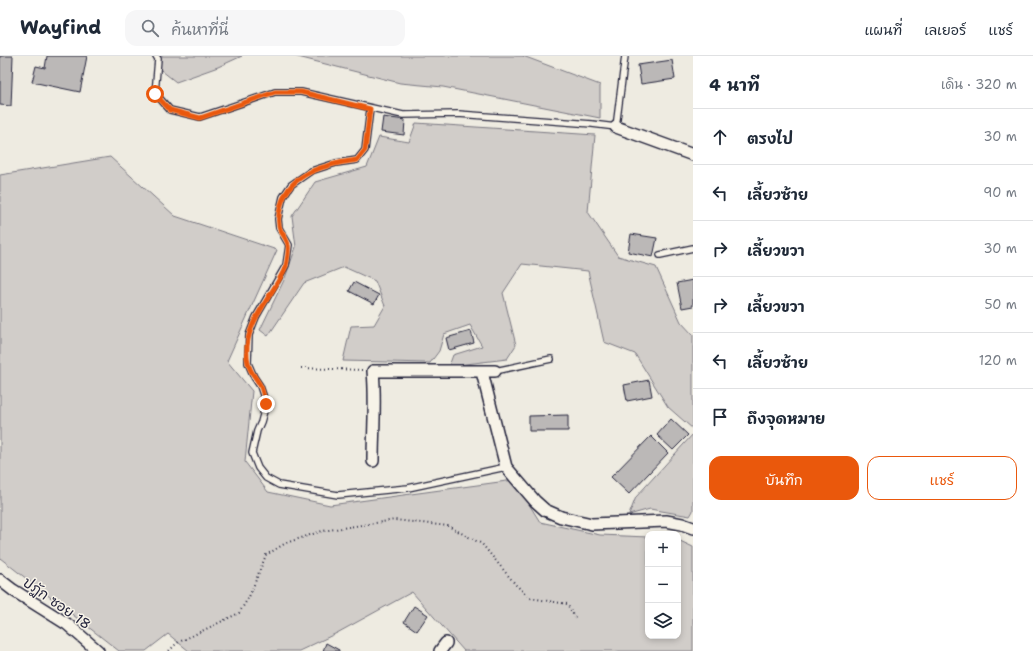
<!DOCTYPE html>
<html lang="th">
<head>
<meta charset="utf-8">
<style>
  :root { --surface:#fff; --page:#f6f6f7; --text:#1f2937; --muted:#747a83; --line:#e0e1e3; --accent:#ea580c }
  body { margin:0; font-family:"Shantell Sans","Playpen Sans Thai",sans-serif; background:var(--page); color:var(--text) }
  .controls { position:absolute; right:12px; bottom:12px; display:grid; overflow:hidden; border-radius:8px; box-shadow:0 2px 6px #0003 }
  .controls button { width:36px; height:36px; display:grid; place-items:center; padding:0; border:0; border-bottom:1px solid var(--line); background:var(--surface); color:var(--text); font:20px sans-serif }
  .stop { position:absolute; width:12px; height:12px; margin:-9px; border:3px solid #ea580c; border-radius:50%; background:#fff }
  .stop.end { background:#ea580c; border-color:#fff; box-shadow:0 1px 4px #0008 }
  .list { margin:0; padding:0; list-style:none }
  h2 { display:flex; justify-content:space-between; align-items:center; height:52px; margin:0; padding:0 16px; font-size:17px }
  h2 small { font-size:13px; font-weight:400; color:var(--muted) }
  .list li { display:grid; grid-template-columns:26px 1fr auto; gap:12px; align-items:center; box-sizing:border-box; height:56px; padding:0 16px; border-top:1px solid var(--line) }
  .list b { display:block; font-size:15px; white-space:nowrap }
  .list em { font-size:13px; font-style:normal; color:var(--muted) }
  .actions { display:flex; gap:8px; padding:12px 16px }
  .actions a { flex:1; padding:9px 0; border:1px solid var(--accent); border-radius:12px; text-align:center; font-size:14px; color:var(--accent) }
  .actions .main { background:var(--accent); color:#fff }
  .icon { flex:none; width:22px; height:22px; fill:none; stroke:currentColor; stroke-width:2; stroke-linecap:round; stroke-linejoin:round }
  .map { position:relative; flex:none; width:693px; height:595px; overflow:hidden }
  header { display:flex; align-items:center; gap:24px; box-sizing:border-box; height:56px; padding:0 20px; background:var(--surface); border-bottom:1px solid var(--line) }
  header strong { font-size:19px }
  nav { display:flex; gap:22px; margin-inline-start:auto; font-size:14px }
  .search { width:280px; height:36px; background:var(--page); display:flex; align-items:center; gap:10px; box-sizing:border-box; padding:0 14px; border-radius:12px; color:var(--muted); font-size:15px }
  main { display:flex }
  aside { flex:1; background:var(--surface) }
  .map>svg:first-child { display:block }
  .green { fill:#d1cdc9; stroke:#7a7882 }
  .building { fill:#bbb8b7; stroke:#22223b }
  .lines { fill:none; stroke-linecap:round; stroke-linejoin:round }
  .service-casing { stroke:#22223b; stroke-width:8 }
  .minor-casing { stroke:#22223b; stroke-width:14 }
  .path { stroke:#22223b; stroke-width:2; stroke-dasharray:1 3; stroke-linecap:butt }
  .service { stroke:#f7f3e8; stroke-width:5.5 }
  .minor { stroke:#f7f3e8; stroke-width:11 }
  .route { stroke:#ea580c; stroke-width:5 }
  .labels { text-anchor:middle; stroke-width:3; stroke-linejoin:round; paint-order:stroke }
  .street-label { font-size:14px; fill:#22223b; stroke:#f7f3e8 }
</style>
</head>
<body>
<header>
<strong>Wayfind</strong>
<div class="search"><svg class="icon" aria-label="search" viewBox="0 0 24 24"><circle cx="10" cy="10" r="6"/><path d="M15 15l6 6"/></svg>ค้นหาที่นี่</div>
<nav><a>แผนที่</a><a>เลเยอร์</a><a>แชร์</a></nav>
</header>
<main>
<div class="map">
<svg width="693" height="595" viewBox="0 0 693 595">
  <rect width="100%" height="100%" fill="#eeebe1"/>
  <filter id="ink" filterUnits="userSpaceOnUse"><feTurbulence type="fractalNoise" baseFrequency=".025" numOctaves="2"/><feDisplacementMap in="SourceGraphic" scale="8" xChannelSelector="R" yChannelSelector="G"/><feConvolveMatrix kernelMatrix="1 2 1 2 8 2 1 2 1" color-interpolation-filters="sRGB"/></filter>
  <g filter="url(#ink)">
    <!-- green -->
    <path class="green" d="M154,0H242L218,11L176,26L157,11Z
      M294,0H523L600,29V62L443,31L400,27Z
      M416,67L595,79L588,156L618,200L656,211L681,266L693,279V373L668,351L635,298L604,286L588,215L522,208L503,237L516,289L507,303L449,310L453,299L482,290L470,269L444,278L439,295L430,307L343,305L351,270L374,269L385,250L375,225L344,211L304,227L268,280L260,274L285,222L296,191L292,160L315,126L367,111L379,81L409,86Z
      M110,101L175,160L277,194L227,305L252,335L245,406L268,436L330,449L514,424L540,466L600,479L648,481V580H678V484L693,491V595H464L412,536L337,577L299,595H189L168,578L146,595H119L0,502V119Z
      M693,378V455L690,460L650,453L629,459L636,441Z"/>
    <!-- building -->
    <path class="building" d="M0,0H13L11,50L0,49Z
      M47,0H87L80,36L32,26L36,10L45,12Z
      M672,4L675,23L641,28L638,9Z
      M383,61L405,64L404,79L381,76Z
      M631,178L657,182L653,201L628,196Z
      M693,224V250L682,252L677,227Z
      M354,226L379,239L374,248L349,235Z
      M471,275L474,287L449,294L446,282Z
      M649,324L652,340L627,345L624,329Z
      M568,359V375H529V360Z
      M671,363L688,379L673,394L657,379Z
      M651,380L668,397L629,438L611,421Z
      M414,550L428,559L417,575L404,566Z
      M326,587L339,594V595H323Z"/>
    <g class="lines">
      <defs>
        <path id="service" d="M156,0L158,3L155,37L170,54L200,61L275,36H301L403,59L458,58L592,68L616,71L625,0
          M370,53L365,94L357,104L336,107L311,115L291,129L283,141L278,163L279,172L289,189L286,209L256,261L249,279L248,307L254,321L260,330L266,348L261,366L257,375L252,397L258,412L266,422L279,429L338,439L408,432L506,411
          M660,199L693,192
          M495,315L551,303"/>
        <path id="minor" d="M616,71L693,99
          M482,316L506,411L535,445L545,454L561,461L592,468L666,465L682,468L693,472
          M373,405C373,375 376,345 373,315H495
          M0,524L13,534L67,568L98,595
          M440,595L446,587"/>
      </defs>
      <!-- service casing -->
      <use href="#service" class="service-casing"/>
      <!-- minor casing -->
      <use href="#minor" class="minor-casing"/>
      <!-- path -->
      <path class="path" d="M301,312L362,314
        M169,595L177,587L239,557L249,541L266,499L286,487L322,475L395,464L448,470L482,488L516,529L530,542L567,548L576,563"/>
      <!-- service -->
      <use href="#service" class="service"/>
      <!-- minor -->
      <use href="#minor" class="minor"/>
    </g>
  </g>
  <g class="lines" filter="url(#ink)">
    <!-- route -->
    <path class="route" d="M155,38L170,54L200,62L275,36H301L370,53L365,94L357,104C327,108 290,116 281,149C279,156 277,165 280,173C282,178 287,183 288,189C289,194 287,205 286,210C273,242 240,269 248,307C250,317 257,322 261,331C263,336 264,342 266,348"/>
  </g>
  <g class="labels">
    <!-- street labels -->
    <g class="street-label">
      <text transform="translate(57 547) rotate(35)" y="5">ปฎัก ซอย 18</text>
    </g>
  </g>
</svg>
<div class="controls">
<button>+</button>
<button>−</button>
<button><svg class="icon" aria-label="layers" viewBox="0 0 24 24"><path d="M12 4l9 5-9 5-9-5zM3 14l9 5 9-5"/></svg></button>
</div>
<div class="stop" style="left:155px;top:38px"></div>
<div class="stop end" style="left:266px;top:348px"></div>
</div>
<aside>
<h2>4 นาที<small>เดิน · 320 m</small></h2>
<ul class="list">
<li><svg class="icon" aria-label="ahead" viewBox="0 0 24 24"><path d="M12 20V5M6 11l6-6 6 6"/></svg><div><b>ตรงไป</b></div><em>30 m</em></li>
<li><svg class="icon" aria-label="left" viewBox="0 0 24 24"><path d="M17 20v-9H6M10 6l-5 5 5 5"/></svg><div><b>เลี้ยวซ้าย</b></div><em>90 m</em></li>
<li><svg class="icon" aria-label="right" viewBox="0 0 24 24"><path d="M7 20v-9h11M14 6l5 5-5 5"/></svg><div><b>เลี้ยวขวา</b></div><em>30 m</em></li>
<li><svg class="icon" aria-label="right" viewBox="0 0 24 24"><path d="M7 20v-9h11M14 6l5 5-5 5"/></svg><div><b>เลี้ยวขวา</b></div><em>50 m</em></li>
<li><svg class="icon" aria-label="left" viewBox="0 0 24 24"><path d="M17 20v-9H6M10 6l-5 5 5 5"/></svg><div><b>เลี้ยวซ้าย</b></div><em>120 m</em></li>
<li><svg class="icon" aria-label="arrive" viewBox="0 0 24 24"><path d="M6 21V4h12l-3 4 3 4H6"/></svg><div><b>ถึงจุดหมาย</b></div></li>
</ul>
<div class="actions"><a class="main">บันทึก</a><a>แชร์</a></div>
</aside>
</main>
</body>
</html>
